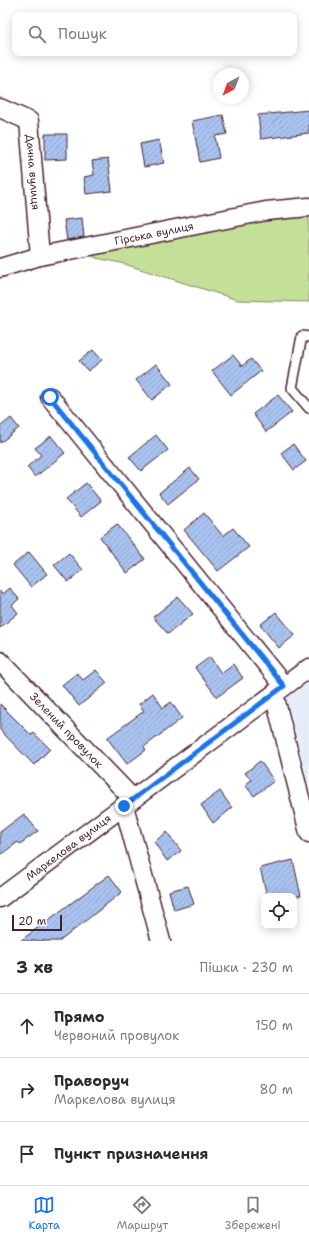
<!DOCTYPE html>
<html lang="uk">
<head>
<meta charset="utf-8">
<style>
  :root { --surface:#fff; --page:#f7f7f7; --text:#2b2b33; --muted:#7c7c81; --line:#e1e1e2; --accent:#1a73e8 }
  body { margin:0; font-family:"Shantell Sans",sans-serif; background:var(--page); color:var(--text) }
  .controls { position:absolute; right:12px; bottom:12px; display:grid; overflow:hidden; border-radius:8px; box-shadow:0 2px 10px #0003 }
  .controls button { width:36px; height:36px; display:grid; place-items:center; padding:0; border:0; border-bottom:1px solid var(--line); background:var(--surface); color:var(--text); font:20px sans-serif }
  .compass { position:absolute; left:213px; top:68px; width:36px; height:36px; border-radius:50%; background:var(--surface); box-shadow:0 2px 10px #0003; rotate:222deg }
  .scale { position:absolute; left:12px; bottom:10px; width:50px; box-sizing:border-box; padding-left:4px; border:2px solid #4a1f2b; border-top:0; font-size:11px; line-height:14px; white-space:nowrap; color:#4a1f2b; -webkit-text-stroke:3px #fff; paint-order:stroke }
  .stop { position:absolute; width:12px; height:12px; margin:-9px; border:3px solid #1a73e8; border-radius:50%; background:#fff }
  .stop.end { background:#1a73e8; border-color:#fff; box-shadow:0 1px 4px #0008 }
  .list { margin:0; padding:0; list-style:none }
  h2 { display:flex; justify-content:space-between; align-items:center; height:52px; margin:0; padding:0 16px; font-size:17px }
  h2 small { font-size:13px; font-weight:400; color:var(--muted) }
  .list li { display:grid; grid-template-columns:26px 1fr auto; gap:12px; align-items:center; box-sizing:border-box; height:64px; padding:0 16px; border-top:1px solid var(--line) }
  .list b { display:block; font-size:15px; white-space:nowrap }
  .list p { margin:0; font-size:13px; white-space:nowrap; color:var(--muted) }
  .list em { font-size:13px; font-style:normal; color:var(--muted) }
  .icon { flex:none; width:22px; height:22px; fill:none; stroke:currentColor; stroke-width:2; stroke-linecap:round; stroke-linejoin:round }
  .map { position:relative; flex:none; width:309px; height:941px; overflow:hidden }
  .search { position:absolute; background:var(--surface); box-shadow:0 2px 10px #0003; left:12px; right:12px; top:12px; height:44px; display:flex; align-items:center; gap:10px; box-sizing:border-box; padding:0 14px; border-radius:8px; color:var(--muted); font-size:15px }
  .sheet { height:244px; background:var(--surface) }
  nav { display:flex; justify-content:space-around; align-items:center; box-sizing:border-box; height:56px; border-top:1px solid var(--line); background:var(--surface); font-size:11px; color:var(--muted) }
  nav a { display:grid; justify-items:center; gap:2px }
  nav .on { color:var(--accent) }
  .map>svg:first-child { display:block }
  .built { fill:#e5edfa }
  .green { fill:#c4e098; stroke:#878062 }
  .building { fill:url(#building-hatch); stroke:#4a1f2b }
  .lines { fill:none; stroke-linecap:round; stroke-linejoin:round }
  .service-casing { stroke:#4a1f2b; stroke-width:12 }
  .minor-casing { stroke:#4a1f2b; stroke-width:21 }
  .service { stroke:#fff; stroke-width:9 }
  .minor { stroke:#fff; stroke-width:18 }
  .route { stroke:#1a73e8; stroke-width:5 }
  .labels { text-anchor:middle; stroke-width:3; stroke-linejoin:round; paint-order:stroke }
  .street-label { font-size:11px; fill:#4a1f2b; stroke:#fff }
</style>
</head>
<body>
<div class="map">
<svg width="309" height="941" viewBox="0 0 309 941">
  <defs>
    <pattern id="building-hatch" width="6" height="6" patternUnits="userSpaceOnUse"><rect width="6" height="6" fill="#a8c3f0"/><path d="M-1 1l2-2M0 6l6-6M5 7l2-2" fill="none" stroke="#92a7ce"/></pattern>
  </defs>
  <rect width="100%" height="100%" fill="#fff"/>
  <filter id="ink" filterUnits="userSpaceOnUse"><feTurbulence type="fractalNoise" baseFrequency=".025" numOctaves="2"/><feDisplacementMap in="SourceGraphic" scale="8" xChannelSelector="R" yChannelSelector="G"/><feConvolveMatrix kernelMatrix="1 2 1 2 8 2 1 2 1" color-interpolation-filters="sRGB"/></filter>
  <g filter="url(#ink)">
    <!-- built -->
    <path class="built" d="M309,682V786L287,698Z"/>
    <!-- green -->
    <path class="green" d="M309,210V302L238,300L121,263L96,258L91,255Z"/>
    <!-- building -->
    <path class="building" d="M309,110V133L261,139L258,115Z
      M223,115L227,134L215,136L219,158L200,162L192,121Z
      M45,134H67V159L45,160Z
      M159,140L164,163L144,167L140,144Z
      M108,159L112,191L86,194L84,177L94,175L92,161Z
      M82,218L84,237L67,240L64,220Z
      M93,350L102,360L88,371L79,361Z
      M233,355L242,366L251,359L261,371L231,395L212,371Z
      M156,364L172,384L152,400L136,380Z
      M278,395L292,412L266,432L253,414Z
      M11,418L19,428L0,443V427Z
      M156,435L168,450L141,471L129,457Z
      M51,436L65,453L35,477L27,467L41,455L35,448Z
      M293,444L306,461L294,470L281,453Z
      M190,468L199,479L168,504L159,493Z
      M86,483L101,501L81,517L66,499Z
      M204,513L223,536L233,528L249,547L218,571L184,530Z
      M117,524L145,559L127,573L100,537Z
      M29,552L47,574L31,587L13,565Z
      M69,553L83,570L68,582L54,565Z
      M10,588L19,599L12,605L18,613L0,628V591L3,594Z
      M178,597L193,614L168,634L153,617Z
      M276,612L295,635L279,648L260,625Z
      M210,657L221,673L233,664L243,678L217,697L195,668Z
      M96,670L107,683L79,706L62,685L77,673L83,680Z
      M153,693L163,708L171,702L182,718L144,747L146,750L127,764L107,738L144,711L139,704Z
      M0,704L31,735L34,733L50,749L34,765L0,730Z
      M260,761L274,781L254,796L245,785L251,780L245,773Z
      M220,791L232,808L213,823L201,805Z
      M24,814L38,831L20,844L18,842L0,855V832Z
      M167,832L181,851L167,861L154,842Z
      M293,860L301,896H267L260,868Z
      M109,875L122,892L60,941H20Z
      M188,886L194,904L174,910L169,891Z"/>
    <g class="lines">
      <defs>
        <path id="service" d="M309,337L302,336L292,388L309,408"/>
        <g id="minor">
          <path id="s1" d="M0,108L29,121L40,256"/>
          <path id="s2" d="M0,268L40,256L266,211L309,207"/>
          <path d="M50,397L284,686"/>
          <path id="s3" d="M0,661L133,799"/>
          <path d="M274,694L309,833"/>
          <path d="M124,806L161,941"/>
          <path id="s4" d="M0,898L309,668"/>
        </g>
      </defs>
      <!-- service casing -->
      <use href="#service" class="service-casing"/>
      <!-- minor casing -->
      <use href="#minor" class="minor-casing"/>
      <!-- service -->
      <use href="#service" class="service"/>
      <!-- minor -->
      <use href="#minor" class="minor"/>
    </g>
  </g>
  <g class="lines" filter="url(#ink)">
    <!-- route -->
    <path class="route" d="M50,397L284,686L124,806"/>
  </g>
  <g class="labels">
    <!-- street labels -->
    <g class="street-label">
      <text dy="4" stroke="none"><textPath href="#s1" startOffset="83">Дачна вулиця</textPath></text>
      <text dy="4" stroke="none"><textPath href="#s2" startOffset="158">Гірська вулиця</textPath></text>
      <text dy="4" stroke="none"><textPath href="#s3" startOffset="96">Зелений провулок</textPath></text>
      <text dy="4" stroke="none"><textPath href="#s4" startOffset="85">Маркелова вулиця</textPath></text>
    </g>
  </g>
</svg>
<div class="controls">
<button><svg class="icon" aria-label="locate" viewBox="0 0 24 24"><circle cx="12" cy="12" r="6"/><path d="M12 2v4M12 18v4M2 12h4M18 12h4"/></svg></button>
</div>
<svg class="compass" viewBox="-18 -18 36 36"><path d="M0-13l5 13h-10z" fill="#e53935"/><path d="M0 13l5-13h-10z" fill="#7c7c81"/></svg>
<div class="scale">20 m</div>
<div class="stop" style="left:50px;top:397px"></div>
<div class="stop end" style="left:124px;top:806px"></div>
<div class="search"><svg class="icon" aria-label="search" viewBox="0 0 24 24"><circle cx="10" cy="10" r="6"/><path d="M15 15l6 6"/></svg>Пошук</div>
</div>
<section class="sheet">
<h2>3 хв<small>Пішки · 230 m</small></h2>
<ul class="list">
<li><svg class="icon" aria-label="ahead" viewBox="0 0 24 24"><path d="M12 20V5M6 11l6-6 6 6"/></svg><div><b>Прямо</b><p>Червоний провулок</p></div><em>150 m</em></li>
<li><svg class="icon" aria-label="right" viewBox="0 0 24 24"><path d="M7 20v-9h11M14 6l5 5-5 5"/></svg><div><b>Праворуч</b><p>Маркелова вулиця</p></div><em>80 m</em></li>
<li><svg class="icon" aria-label="arrive" viewBox="0 0 24 24"><path d="M6 21V4h12l-3 4 3 4H6"/></svg><div><b>Пункт призначення</b></div></li>
</ul>
</section>
<nav>
<a class="on"><svg class="icon" aria-label="map" viewBox="0 0 24 24"><path d="M3 6l6-2 6 2 6-2v14l-6 2-6-2-6 2zM9 4v14M15 6v14"/></svg>Карта</a>
<a><svg class="icon" aria-label="directions" viewBox="0 0 24 24"><path d="M12 3l9 9-9 9-9-9zM9 14v-3h6M13 9l2 2-2 2"/></svg>Маршрут</a>
<a><svg class="icon" aria-label="saved" viewBox="0 0 24 24"><path d="M7 4h10v16l-5-4-5 4z"/></svg>Збережені</a>
</nav>
</body>
</html>
